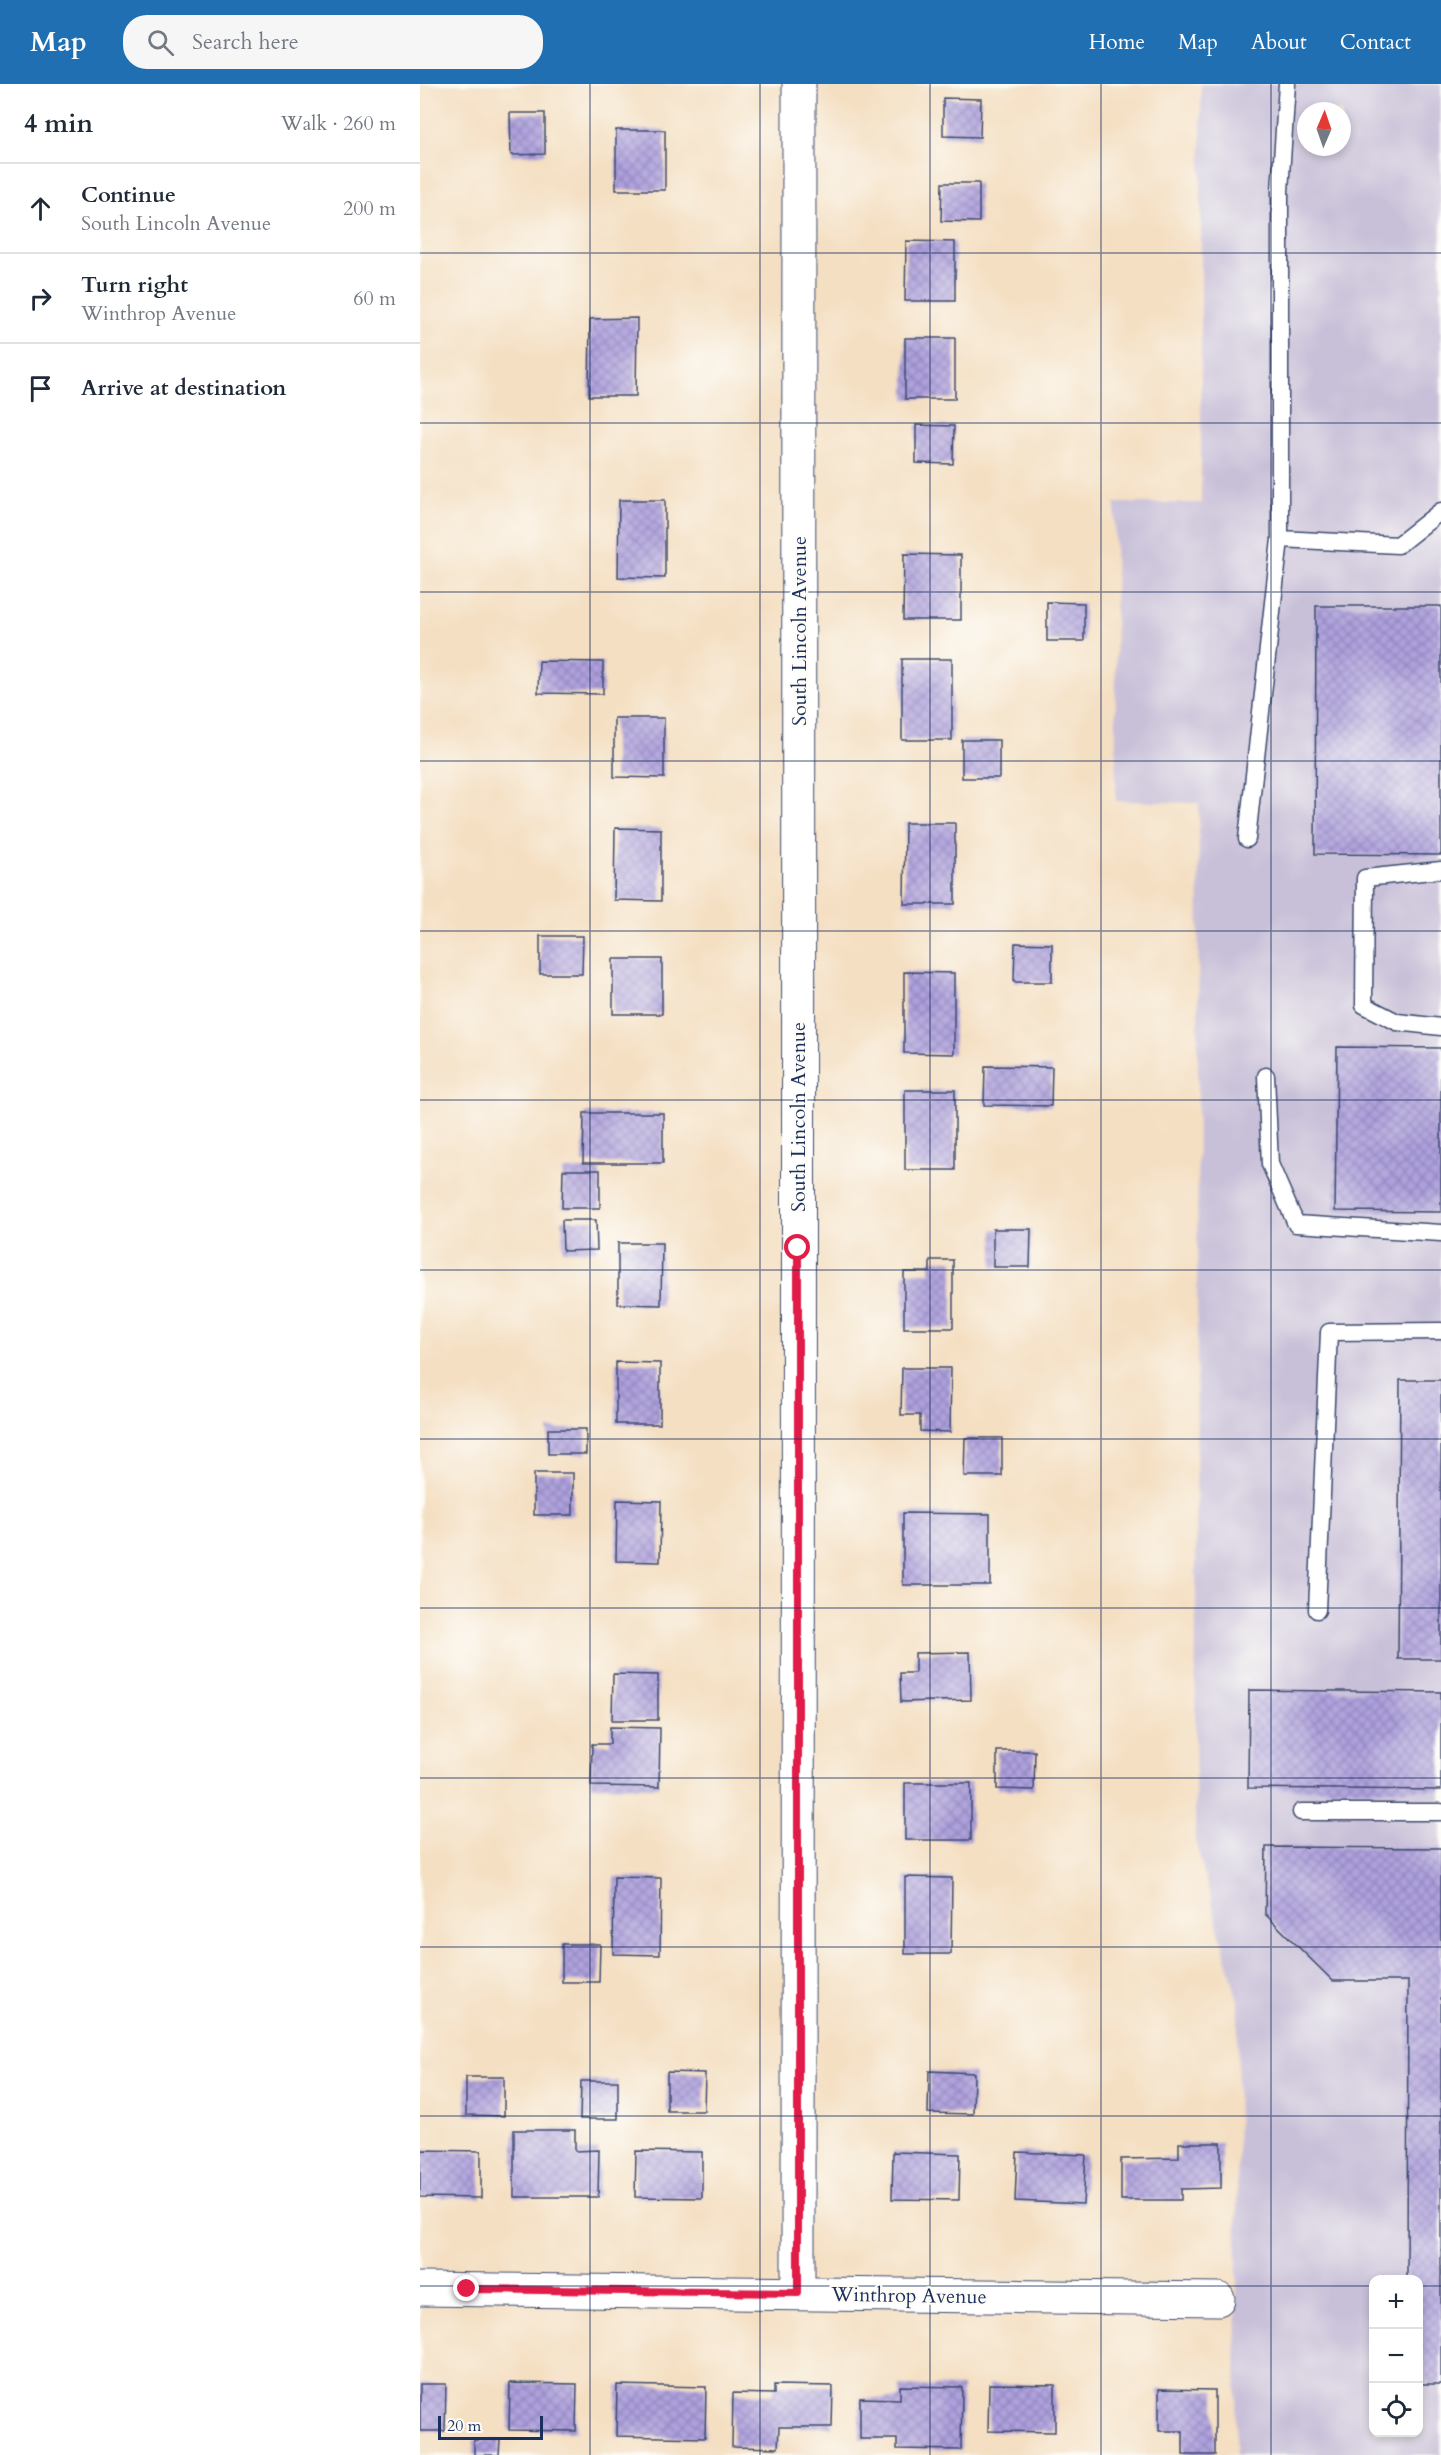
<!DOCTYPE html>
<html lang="en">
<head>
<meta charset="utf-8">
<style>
  :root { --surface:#fff; --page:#f6f6f7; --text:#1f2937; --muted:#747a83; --line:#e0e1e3; --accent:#1f6fb2 }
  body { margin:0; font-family:Cardo,serif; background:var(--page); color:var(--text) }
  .controls { position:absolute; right:18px; bottom:18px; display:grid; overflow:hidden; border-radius:12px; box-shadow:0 3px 9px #0003 }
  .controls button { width:54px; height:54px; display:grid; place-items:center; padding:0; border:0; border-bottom:2px solid var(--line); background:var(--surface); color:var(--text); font:30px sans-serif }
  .compass { position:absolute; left:877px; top:18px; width:54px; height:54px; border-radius:50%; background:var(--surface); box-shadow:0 3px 9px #0003; rotate:2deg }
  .scale { position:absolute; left:18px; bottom:15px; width:105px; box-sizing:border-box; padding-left:6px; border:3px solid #1b2f5e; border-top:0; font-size:16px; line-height:21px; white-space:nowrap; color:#1b2f5e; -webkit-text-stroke:4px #fdfcf7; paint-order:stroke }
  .stop { position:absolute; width:18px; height:18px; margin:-14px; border:4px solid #e11d48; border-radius:50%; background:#fff }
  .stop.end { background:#e11d48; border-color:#fff; box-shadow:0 2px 6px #0008 }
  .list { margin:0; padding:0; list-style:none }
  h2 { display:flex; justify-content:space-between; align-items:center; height:78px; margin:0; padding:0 24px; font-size:26px }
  h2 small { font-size:20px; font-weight:400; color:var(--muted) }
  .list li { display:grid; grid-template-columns:39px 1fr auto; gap:18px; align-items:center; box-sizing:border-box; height:90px; padding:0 24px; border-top:2px solid var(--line) }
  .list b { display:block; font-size:22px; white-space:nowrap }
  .list p { margin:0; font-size:20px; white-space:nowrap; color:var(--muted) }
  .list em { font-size:20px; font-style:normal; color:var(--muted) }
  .icon { flex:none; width:33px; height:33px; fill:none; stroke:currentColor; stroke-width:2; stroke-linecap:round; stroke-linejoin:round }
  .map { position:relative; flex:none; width:1021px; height:2371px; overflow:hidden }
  header { display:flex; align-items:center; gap:36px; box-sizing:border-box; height:84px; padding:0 30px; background:var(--accent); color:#fff }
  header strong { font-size:28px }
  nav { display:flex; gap:33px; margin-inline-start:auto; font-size:21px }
  .search { width:420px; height:54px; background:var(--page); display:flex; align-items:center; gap:15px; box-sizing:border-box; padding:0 21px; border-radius:24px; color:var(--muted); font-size:22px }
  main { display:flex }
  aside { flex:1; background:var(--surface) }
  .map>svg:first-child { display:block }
  .industrial { fill:#c8bfd8; fill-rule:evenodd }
  .building { fill:url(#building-cross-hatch) }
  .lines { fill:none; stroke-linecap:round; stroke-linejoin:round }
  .service-casing { stroke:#3c496d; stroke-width:19 }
  .minor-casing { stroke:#3c496d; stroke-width:35 }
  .service { stroke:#fff; stroke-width:16 }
  .minor { stroke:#fff; stroke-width:33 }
  .route { stroke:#e11d48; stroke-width:8 }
  .grid { fill:none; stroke:#1b2f5e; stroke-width:1.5; stroke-opacity:0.55 }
  .labels { text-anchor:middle; stroke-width:4.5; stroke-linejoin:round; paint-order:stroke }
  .street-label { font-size:20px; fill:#1b2f5e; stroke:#fdfcf7 }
</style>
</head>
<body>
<header>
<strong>Map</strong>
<div class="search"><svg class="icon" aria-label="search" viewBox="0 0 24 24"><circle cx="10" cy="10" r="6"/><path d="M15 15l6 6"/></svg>Search here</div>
<nav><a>Home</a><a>Map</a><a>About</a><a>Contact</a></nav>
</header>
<main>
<aside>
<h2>4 min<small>Walk · 260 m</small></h2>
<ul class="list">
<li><svg class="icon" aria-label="ahead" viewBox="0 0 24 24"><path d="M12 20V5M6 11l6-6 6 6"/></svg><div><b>Continue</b><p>South Lincoln Avenue</p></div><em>200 m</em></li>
<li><svg class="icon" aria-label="right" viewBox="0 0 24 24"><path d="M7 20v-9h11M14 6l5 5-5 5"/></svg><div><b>Turn right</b><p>Winthrop Avenue</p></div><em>60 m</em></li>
<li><svg class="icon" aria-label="arrive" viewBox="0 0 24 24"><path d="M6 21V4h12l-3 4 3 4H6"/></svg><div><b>Arrive at destination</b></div></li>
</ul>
</aside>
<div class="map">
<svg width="1021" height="2371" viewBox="0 0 1021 2371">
  <defs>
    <pattern id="building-cross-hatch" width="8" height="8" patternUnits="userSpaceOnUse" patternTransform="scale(1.5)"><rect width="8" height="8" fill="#afa1de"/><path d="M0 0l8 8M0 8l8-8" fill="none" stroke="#8e84b7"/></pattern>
  </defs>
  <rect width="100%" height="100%" fill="#fdfcf7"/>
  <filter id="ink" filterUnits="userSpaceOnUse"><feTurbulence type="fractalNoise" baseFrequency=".0167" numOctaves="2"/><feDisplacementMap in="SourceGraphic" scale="12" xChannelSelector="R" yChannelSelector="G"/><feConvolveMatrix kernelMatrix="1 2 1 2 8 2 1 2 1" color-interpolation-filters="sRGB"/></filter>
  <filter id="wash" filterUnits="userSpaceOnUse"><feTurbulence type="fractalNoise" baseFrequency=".008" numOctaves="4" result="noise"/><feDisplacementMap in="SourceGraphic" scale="24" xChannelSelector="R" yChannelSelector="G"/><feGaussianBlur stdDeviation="1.35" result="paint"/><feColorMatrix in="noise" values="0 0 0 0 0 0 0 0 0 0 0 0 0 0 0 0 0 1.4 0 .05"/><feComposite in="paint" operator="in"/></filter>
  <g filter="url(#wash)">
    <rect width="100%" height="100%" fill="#f4dfc2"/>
    <!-- industrial -->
    <path class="industrial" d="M781,0H1021V2371H816L818,1917L775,1756L779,719L696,717L695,419H781ZM886,27H922V63H886ZM954,2196H998V2348H954Z"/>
    <g id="blocks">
      <!-- building -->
      <path class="building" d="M523,14L561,15L560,53L523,52Z
        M90,29H125V70L91,71Z
        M196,46H245V106H196Z
        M522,99H559V138L521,137Z
        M486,157L535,158V217H485Z
        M217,234L216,312H169L170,235Z
        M485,254H535V315H485Z
        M496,341L534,342L533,380L496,379Z
        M199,416H245V494L198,493Z
        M484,470L541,471V536H483Z
        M627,518L664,519V557H627Z
        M896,522H1021V771L895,770Z
        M482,575H532V656H482Z
        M119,577L183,578V610L118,609Z
        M194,634H244V694L194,693Z
        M542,656H579V694H542Z
        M485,739H535V820H484Z
        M195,744L241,745V817L194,816Z
        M120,852H163L162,890H120Z
        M595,859L632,860V898H594Z
        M193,875H242V930H193Z
        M484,888L534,889V970L484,969Z
        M917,963L1021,964V1128L915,1127Z
        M565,982L632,983L631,1022L564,1021Z
        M485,1006H535V1086H485Z
        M164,1029H243V1079H163Z
        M143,1086H180V1124H142Z
        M142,1136H176L177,1166L143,1167Z
        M573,1145H611L610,1183H573Z
        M198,1159H242L241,1221L198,1220Z
        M510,1176H533V1244H484V1188H510Z
        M196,1278L240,1279V1340H196Z
        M482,1284H531L530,1348L500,1347V1331H481Z
        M980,1296H1021V1575H978Z
        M128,1345H166V1370H128Z
        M545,1354H582V1392H544Z
        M114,1389H153V1431H114Z
        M197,1416L241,1417L240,1478L196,1477Z
        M483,1429L570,1430V1501H483Z
        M550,1568L551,1616L481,1618L480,1589H495V1569Z
        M193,1590L238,1591V1636H192Z
        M829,1606L1021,1608V1706L828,1704Z
        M190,1643L240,1644L239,1703L171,1702L172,1660H190Z
        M577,1667H615L614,1706L577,1705Z
        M485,1699H551V1756H485Z
        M846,1763L1021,1764V2300H998V2196H987L988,1897H913L845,1830Z
        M194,1793L241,1794L240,1871L193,1870Z
        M485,1793L532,1794L531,1870H485Z
        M142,1860H180L179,1898H142Z
        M509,1987L554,1989L553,2030L508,2029Z
        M247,1988L285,1989L284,2027H247Z
        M46,1993H84V2032L46,2031Z
        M161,1997H198V2035H160Z
        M94,2046H155V2067L179,2066L178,2113H94Z
        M759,2059H801V2104L761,2105V2116H701V2075L759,2074Z
        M0,2066L61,2067V2114L0,2113Z
        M216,2067L282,2068V2114L215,2113Z
        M473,2068L540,2070L539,2116L472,2115Z
        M597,2068L666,2071L663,2120L595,2117Z
        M90,2299L157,2300L156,2347L89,2346Z
        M0,2300H26L25,2347H0Z
        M569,2300L635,2301V2348L568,2347Z
        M197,2301L286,2303L285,2354L196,2352Z
        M354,2301L413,2302L412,2343H359L358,2364L312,2363L313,2309L354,2310Z
        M480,2302L542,2303L541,2366L477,2365V2355H440V2314L480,2315Z
        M739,2305L795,2306V2371H763V2347H739Z
        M54,2356H80L79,2371H54Z"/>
    </g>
  </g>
  <g filter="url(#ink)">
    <use href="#blocks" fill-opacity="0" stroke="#3c496d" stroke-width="1.5"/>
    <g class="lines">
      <defs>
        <path id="service" d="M860,455L978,461L1021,427
          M827,755L860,455V107L867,0
          M1021,786L945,794L944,921L977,938L1021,943
          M846,992L850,1080L876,1140L1021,1149
          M897,1526L909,1248L1021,1247
          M881,1728H1021"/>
        <path id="minor" d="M0,2205L798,2215
          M378,2209L379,0"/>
      </defs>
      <!-- service casing -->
      <use href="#service" class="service-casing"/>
      <!-- minor casing -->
      <use href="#minor" class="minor-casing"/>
      <!-- service -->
      <use href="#service" class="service"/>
      <!-- minor -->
      <use href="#minor" class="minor"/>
    </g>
  </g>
  <g class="lines" filter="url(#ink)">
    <!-- route -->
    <path class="route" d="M47,2205L378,2209V1164"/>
  </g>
  <!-- grid -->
  <path class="grid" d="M170,0V2371M340,0V2371M510,0V2371M681,0V2371M851,0V2371M0,169H1021M0,339H1021M0,508H1021M0,677H1021M0,847H1021M0,1016H1021M0,1186H1021M0,1355H1021M0,1524H1021M0,1694H1021M0,1863H1021M0,2032H1021M0,2202H954M998,2202H1021"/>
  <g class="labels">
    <!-- street labels -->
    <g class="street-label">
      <text transform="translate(379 547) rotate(-90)" y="7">South Lincoln Avenue</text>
      <text transform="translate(378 1033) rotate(-90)" y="7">South Lincoln Avenue</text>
      <text transform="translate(489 2211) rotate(1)" y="7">Winthrop Avenue</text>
    </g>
  </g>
</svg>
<div class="controls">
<button>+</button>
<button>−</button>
<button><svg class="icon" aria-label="locate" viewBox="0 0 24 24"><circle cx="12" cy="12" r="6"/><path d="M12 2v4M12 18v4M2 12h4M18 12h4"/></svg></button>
</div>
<svg class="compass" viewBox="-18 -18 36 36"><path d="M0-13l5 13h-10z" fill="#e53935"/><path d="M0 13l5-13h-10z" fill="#747a83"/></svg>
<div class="scale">20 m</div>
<div class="stop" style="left:378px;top:1164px"></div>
<div class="stop end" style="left:47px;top:2205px"></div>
</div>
</main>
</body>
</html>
